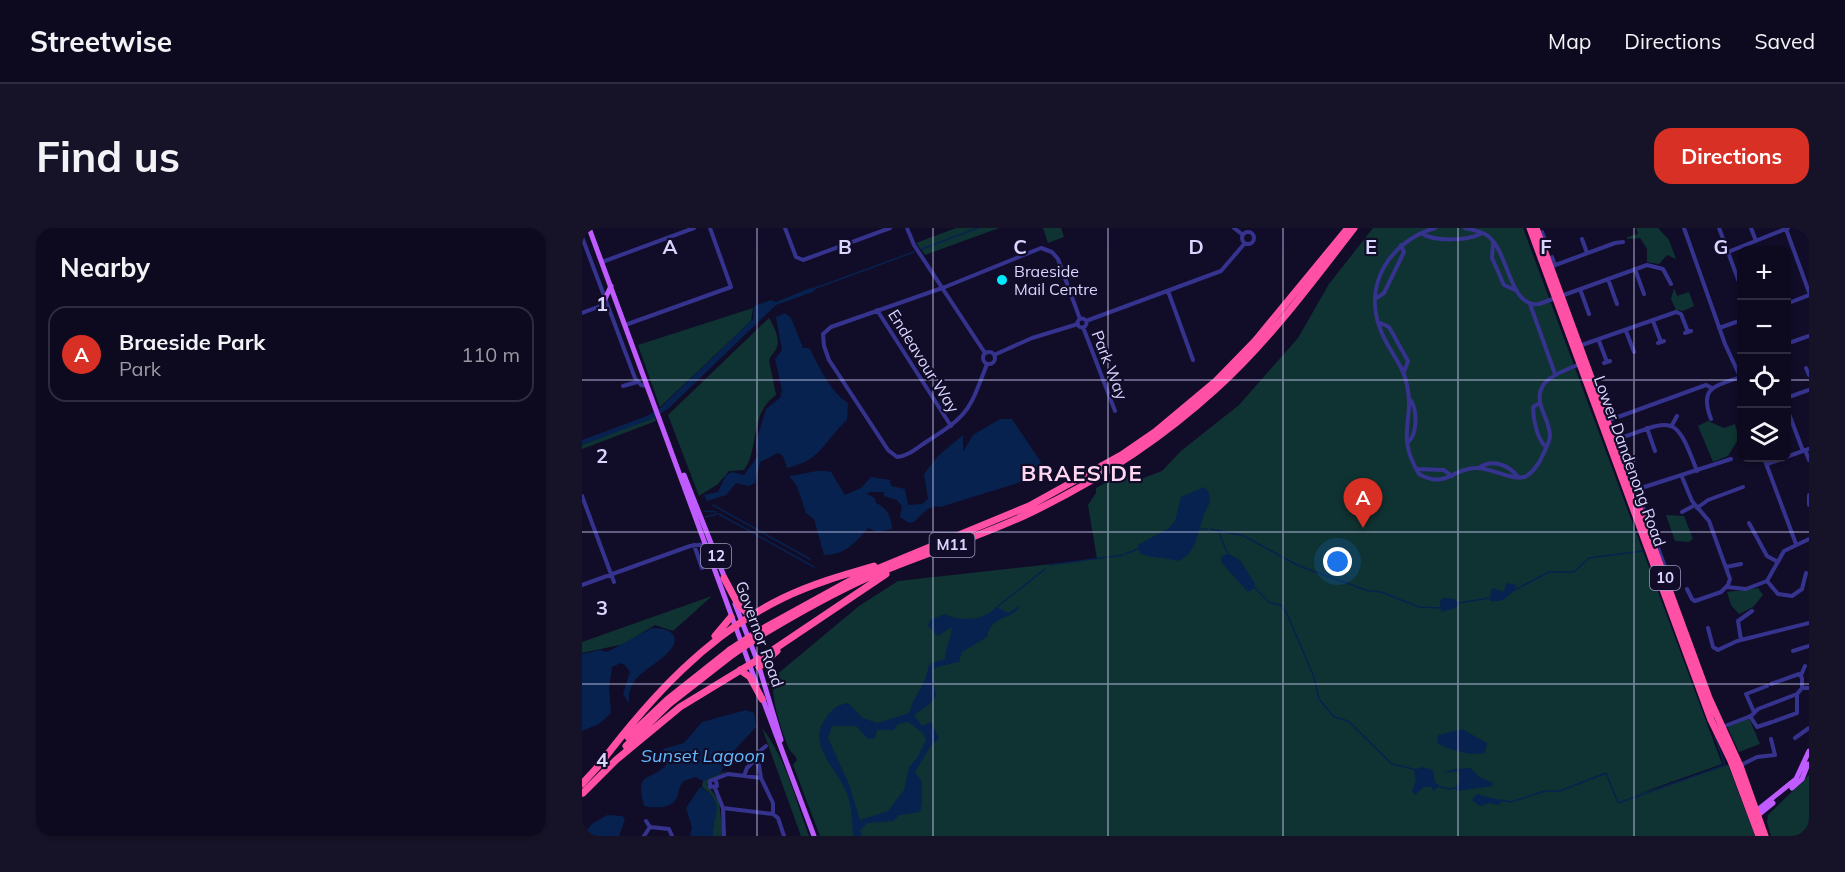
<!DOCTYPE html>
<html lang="en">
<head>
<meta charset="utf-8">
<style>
  :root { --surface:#0d0a1f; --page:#161328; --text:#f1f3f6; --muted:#9a9aa4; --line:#2d2b3d; --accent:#d93025 }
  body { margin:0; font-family:Mulish,sans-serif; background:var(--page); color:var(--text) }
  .controls { position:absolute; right:18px; top:18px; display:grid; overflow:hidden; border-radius:12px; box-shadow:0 2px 4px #0004 }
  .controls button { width:54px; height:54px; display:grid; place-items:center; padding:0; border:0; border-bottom:2px solid var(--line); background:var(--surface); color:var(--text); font:30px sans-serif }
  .you { position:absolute; left:756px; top:334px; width:21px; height:21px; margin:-15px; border:4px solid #fff; border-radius:50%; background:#1a73e8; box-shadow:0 0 0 9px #1a73e833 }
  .badge { display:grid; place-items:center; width:39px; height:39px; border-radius:50%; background:var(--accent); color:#fff; font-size:20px; font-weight:700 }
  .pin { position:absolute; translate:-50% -50px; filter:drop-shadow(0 2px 3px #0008) }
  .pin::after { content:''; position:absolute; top:32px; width:21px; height:18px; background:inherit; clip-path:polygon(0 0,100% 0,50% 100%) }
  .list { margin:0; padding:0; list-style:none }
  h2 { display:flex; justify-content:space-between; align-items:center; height:78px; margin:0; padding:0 24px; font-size:26px }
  h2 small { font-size:20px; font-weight:400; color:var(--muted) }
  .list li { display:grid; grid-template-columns:39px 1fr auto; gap:18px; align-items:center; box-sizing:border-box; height:96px; margin:0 12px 12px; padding:0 12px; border:2px solid var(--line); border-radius:18px }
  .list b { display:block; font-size:22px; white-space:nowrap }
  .list p { margin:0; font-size:20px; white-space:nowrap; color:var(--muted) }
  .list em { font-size:20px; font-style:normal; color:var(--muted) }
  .icon { flex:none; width:33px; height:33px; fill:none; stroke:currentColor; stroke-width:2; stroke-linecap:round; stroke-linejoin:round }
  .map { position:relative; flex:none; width:1227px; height:608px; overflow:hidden; border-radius:18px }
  header { display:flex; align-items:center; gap:36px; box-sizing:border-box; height:84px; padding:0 30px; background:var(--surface); border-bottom:2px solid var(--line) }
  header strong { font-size:28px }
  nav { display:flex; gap:33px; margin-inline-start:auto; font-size:21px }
  .intro { display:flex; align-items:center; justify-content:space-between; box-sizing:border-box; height:144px; padding:0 36px }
  h1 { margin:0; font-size:42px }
  .button { padding:15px 27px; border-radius:18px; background:var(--accent); color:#fff; font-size:21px; font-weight:700 }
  main { display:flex; gap:36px; padding:0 36px }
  aside { flex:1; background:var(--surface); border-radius:18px; box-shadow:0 2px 4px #0004 }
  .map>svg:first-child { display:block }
  .green { fill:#0f3332 }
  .water { fill:#07224e; fill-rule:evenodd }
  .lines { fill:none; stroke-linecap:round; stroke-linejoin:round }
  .stream { stroke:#07224e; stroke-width:1.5 }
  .minor { stroke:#35338d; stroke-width:4 }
  .major { stroke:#c05cff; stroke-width:5 }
  .highway { stroke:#ff50a6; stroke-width:7 }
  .highway-bridge { stroke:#ff50a6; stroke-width:7 }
  .grid { fill:none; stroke:#d9d5ff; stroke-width:1.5; stroke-opacity:0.55 }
  .poi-dot { fill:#01e9ff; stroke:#110d29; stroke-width:2 }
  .labels { text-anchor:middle; stroke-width:4.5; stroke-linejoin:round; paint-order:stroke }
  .shield { fill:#110d29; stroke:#9d99bf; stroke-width:1.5 }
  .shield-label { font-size:15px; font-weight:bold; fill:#d9d5ff }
  .poi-label { font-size:16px; fill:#d9d5ff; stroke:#110d29; text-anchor:start }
  .street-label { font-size:16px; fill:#d9d5ff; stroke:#110d29 }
  .water-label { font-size:18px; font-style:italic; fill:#63b9ff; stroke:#110d29 }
  .district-label { font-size:22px; font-weight:bold; letter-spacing:1.5px; fill:#ffd7f1; stroke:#110d29 }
  .grid-label { font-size:20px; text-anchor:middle; font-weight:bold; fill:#d9d5ff; stroke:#110d29; stroke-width:4.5; stroke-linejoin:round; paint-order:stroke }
</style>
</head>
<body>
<header>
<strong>Streetwise</strong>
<nav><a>Map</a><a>Directions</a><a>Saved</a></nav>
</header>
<div class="intro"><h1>Find us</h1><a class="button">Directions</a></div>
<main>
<aside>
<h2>Nearby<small></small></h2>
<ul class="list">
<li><span class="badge">A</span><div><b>Braeside Park</b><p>Park</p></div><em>110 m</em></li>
</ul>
</aside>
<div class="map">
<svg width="1227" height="608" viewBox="0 0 1227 608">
  <rect width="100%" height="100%" fill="#110d29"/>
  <!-- green -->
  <path class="green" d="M374,0H417L343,27L334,15Z
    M461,0H479L482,9L466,15Z
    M791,0H941L1140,536L1053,567L1146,537L1173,608H238L211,537L215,532C213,526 209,525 207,521C200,504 186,464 193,448L277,378L316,353L515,331L506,277L514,265V260L536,248L539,252L548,246L551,254L580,243L599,223L657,177L716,110L747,56Z
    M1054,0H1076L1087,12L1094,31L1085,27L1077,36L1065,34V21L1058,10L1045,11V9L1056,6Z
    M1092,60L1095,68L1107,64L1112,78L1101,83L1094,82L1089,71Z
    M171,80L169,93L78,179L56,117Z
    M187,90C191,96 198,110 195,119C194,123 189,127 187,132L194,167C167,186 178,219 162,242L147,243L136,256L117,268L86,187Z
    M73,188L74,193L0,221V217Z
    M1126,193L1142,200L1153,196L1157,210L1146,228L1131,234L1116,198Z
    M1084,287L1102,288L1111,311L1107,314L1093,313Z
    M1176,360L1181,367L1171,379L1157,386L1149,377L1145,364Z
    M130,368L91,403L73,397L42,416L0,425V414Z
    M1167,490L1178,516L1157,524L1145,498Z
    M180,500C205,532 213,571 227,608H219Z
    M146,542L125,556L137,573L141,608H131C130,585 144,577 120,559L121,553Z
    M1227,547V608H1189L1185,594L1186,587Z"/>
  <!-- water -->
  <path class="water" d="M231,59L233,63L194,77L87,180L70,191L0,217V212L65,188L78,180L171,91L172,78L189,72L194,74Z
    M203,85L209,90L221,120H227C238,139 247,163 266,175L265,192C241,214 240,232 205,240L201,228L196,225L178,234L173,255L167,258L154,255L144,267L125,273L122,267L136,264L144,247L150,244L162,247L176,228L174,214L184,181L198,170L200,162L193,131L200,122L194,89Z
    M418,191H430L459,234L453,249L440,238L447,250L436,255L358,279C346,276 340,287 332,294L327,295L318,289L320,278L315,272L302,268V264H287L285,266L293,270L294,275C306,281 309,288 310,301L295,304L286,300C273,315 263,327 242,327L232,291L224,285L215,258L207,248C222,247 235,240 249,244L263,267L279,260L289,249L308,252L309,258L323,261L326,277L340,276L346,271L342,246L356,228L381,207V224L391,207Z
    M622,259L627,265L628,275C614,295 620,321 597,333C582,329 570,331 557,325L556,317L587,300L593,293L599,269Z
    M647,326L658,332L673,356L671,361L666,364L639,334V328Z
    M925,355L935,357C929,367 922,375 908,373L909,362L912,360L921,364Z
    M861,370L873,371L877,375L874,380L859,384L858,373Z
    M438,377C432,393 410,385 405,409L380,424L377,434L355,439L350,443L354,468L348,476L332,487L340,498L349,494L357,510L348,519L333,544L340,554C340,565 341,574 338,584L317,587L311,593L285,595L278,603L280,608H271C270,594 270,579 265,566C256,541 223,516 244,490C251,480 255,477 266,475L281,490L295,495L327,485C333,465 344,457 347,436L363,431C363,420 369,411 370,399L356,408L346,398L348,392L363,386C377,394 403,393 414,379L427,385ZM326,494L341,505L344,512L335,530L327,539L322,562L306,583L278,592L267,556L246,510L250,498H274L286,511L293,510L295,502H312L316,496Z
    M70,400C82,399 101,405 89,421C75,440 44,445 47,475L41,466L48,444L43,437L39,435L30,439L27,460L29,485L17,496L0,503V426L18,422L25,424Z
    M164,482L172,485L174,499L147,528L138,546L121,553L113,549L102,553C97,558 98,560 96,566C92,582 74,580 62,578C53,542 67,555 84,537L81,521L102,515L120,494Z
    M880,501L905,515L903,525C886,528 871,523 855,515L856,507Z
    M839,539L851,542L853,555L857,557L852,563L849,559H842L833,567L830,563L834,552L832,543Z
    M888,540L899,550L910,554L911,558L875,563L873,560L878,553L877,543L861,545L872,541Z
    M118,559C146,576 130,586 131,608H108L110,599L104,580Z
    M895,566L918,572L920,574L916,577L908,575L898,578L890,572Z
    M25,587L40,588L43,591L37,608H0L10,596Z"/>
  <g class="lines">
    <!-- stream -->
    <path class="stream" d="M340,21L396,0
      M231,61L332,24
      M131,277L228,331
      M122,283L134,284
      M137,286L232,339
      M124,289L135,286
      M614,300L625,301
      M629,301L662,308L717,338L787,363L799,364L837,379L861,380
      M636,302L646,327
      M543,326L556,321
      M468,337L541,327
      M672,359L688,375L699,377L705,386L732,449L737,471L752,489L766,493L810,536L835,542
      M929,364L967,344H992L1007,330L1061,323
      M877,375L907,370
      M415,379L463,341
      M855,558L867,561L873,560
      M918,572L929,574L963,563H978L1024,545L1036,575L1143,537L1133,509"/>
    <!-- minor -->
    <path class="minor" d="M203,0L214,29L221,32L308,0
      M325,0L332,17L403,125
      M652,0L661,7
      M853,0C808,13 780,57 799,103C806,122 821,136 825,157C833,194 813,206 837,246C863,261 870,241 893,240C908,239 931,253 942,249C949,247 954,239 958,233C961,225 968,215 968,208C968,199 963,189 960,181C949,152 977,145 998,136
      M883,0C891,2 899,3 906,8C927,24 927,80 957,76L1065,37L1081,41L1089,56
      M1102,0L1143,116L1160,153
      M1137,0L1160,62
      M1169,0L1174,13
      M1204,1L1227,64
      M660 10a6 6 0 1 1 12 0a6 6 0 1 1-12 0Z
      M960,4L966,20
      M839,5C852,14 886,13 900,5
      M0,9L53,150L59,157L65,158
      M1000,11L1005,25
      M911,14L910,30L922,57L933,62
      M1146,24L1206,0
      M970,29L973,37
      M20,34L112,0
      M968,39L1033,15L1041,14
      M1053,41L1062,66
      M1026,51L1035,76
      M998,61L1007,86
      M586,63L611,132
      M793,71L802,65L822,24L819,17
      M948,76L973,146
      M1204,76L1227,67
      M295,82L369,198
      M0,85L24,76
      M495.5 95a4.5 4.5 0 1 1 9 0a4.5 4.5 0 1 1-9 0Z
      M504,93L639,43L663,15
      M1071,93L1079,114
      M796,94L807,99L826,133L822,144
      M43,97L149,59L128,0
      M501,99L533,183
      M1137,100L1160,92
      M1044,103L1052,124
      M1103,105L1109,103
      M1017,113L1025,134
      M1076,115L1082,113
      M1204,116L1227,108
      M997,118L1094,84L1099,86L1106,104
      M401 130a6 6 0 1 1 12 0a6 6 0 1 1-12 0Z
      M412,127L450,110L496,96
      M1022,135L1028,133
      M405,136C387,183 387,187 344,214C335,220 326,228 315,229L306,222L247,132L242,118L241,106L249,99L363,59L459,20L470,24L476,31L498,91
      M1224,140L1227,147
      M41,158L55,154
      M1204,170L1227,162
      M958,175L951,179C951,191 955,211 964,219
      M1204,178L1221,223
      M1129,191C1117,159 1132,159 1158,149
      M1025,193L1124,157L1130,160
      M1090,197L1095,188
      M1065,200L1073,223
      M1036,211L1086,347L1084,352
      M1036,211C1092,191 1093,185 1115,243
      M825,215C836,207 836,180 827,170
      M1223,222L1227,232
      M1204,229L1227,221
      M1182,230L1214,316
      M1185,236L1203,230
      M898,239C911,231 927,237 936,249
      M835,241L862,242L870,248
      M1100,249L1110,273L1127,293L1148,351L1146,357
      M1053,262L1149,231
      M1227,267V277
      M0,268L32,354
      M1115,280L1126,272L1161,259
      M1100,284L1113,277
      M1167,295L1185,328L1196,334
      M112,317L120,340
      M1144,339L1159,336
      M1185,353L1196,366L1210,368L1220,361L1224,345
      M0,357L108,318L124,316
      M1145,359L1164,361L1185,353L1202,323L1227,311
      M1105,361L1110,371L1113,373L1139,364L1146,357
      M1126,400L1131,419L1136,422L1155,413L1227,395
      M1159,412L1156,393L1170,383
      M1211,423L1227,418
      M1219,447L1223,438
      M1189,456L1217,446L1220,450V460
      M1172,484L1164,466L1185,458
      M1168,488L1175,499L1190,494
      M1193,493L1215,485V466
      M1140,499L1169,488L1176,481L1215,466L1220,460H1227
      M1213,510L1227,500
      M172,533L174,526L184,518
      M1159,540L1161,536L1175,529L1193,527L1189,511
      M162,548L165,540L172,533L177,537L179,550
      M134,553L135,558L128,559V553L146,546L179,550L191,575V586
      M133,560L141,580L142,608
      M141,580L191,586L196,590L202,608
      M68,599L87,601L90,608
      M62,608L68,599L64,593"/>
    <!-- major -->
    <path class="major" d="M7,0L175,457
      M23,71L29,58
      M102,247L144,353
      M153,376L175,432L199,512
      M180,469L232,608
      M1210,560L1220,551L1226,536
      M1173,584L1214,551L1227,523
      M1175,588L1191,575"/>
    <!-- highway -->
    <path class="highway" d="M948,0L1129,492L1149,533L1177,608
      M954,0L1127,470L1158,538L1183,608
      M142,350L157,378L169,388
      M177,403L273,350L447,278L541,226L573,204L634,153L673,113L766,0
      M179,407C214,386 249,366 287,349C340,326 396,310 448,285C515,253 578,212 633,162C686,114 729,56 772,0
      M133,408L149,389
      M177,439L195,423
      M158,442L168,449L180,471
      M46,509L85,472L148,422
      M44,518L87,476L151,426
      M18,536C68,470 125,407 201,370C230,356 261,347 292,338
      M0,556L21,533
      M1,565L34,532L98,479L185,426L304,346"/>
    <!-- highway-bridge -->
    <path class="highway-bridge" d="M148,422L177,403
      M151,426L179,407"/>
  </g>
  <!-- grid -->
  <path class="grid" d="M175,0V608M351,0V608M526,0V608M701,0V608M876,0V608M1052,0V608M0,152H1160M1204,152H1227M0,304H1227M0,456H1227"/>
  <!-- markers -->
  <circle class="poi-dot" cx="420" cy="52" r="6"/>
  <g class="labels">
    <!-- shield labels -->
    <g class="shield">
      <rect x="347.5" y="305" width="45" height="24" rx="4.5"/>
      <rect x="119" y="316" width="30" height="24" rx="4.5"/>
      <rect x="1068" y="338" width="30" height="24" rx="4.5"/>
    </g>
    <g class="shield-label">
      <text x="370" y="322">M11</text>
      <text x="134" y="333">12</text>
      <text x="1083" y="355">10</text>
    </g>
    <!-- poi labels -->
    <g class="poi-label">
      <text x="432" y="49">Braeside<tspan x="432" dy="18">Mail Centre</tspan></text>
    </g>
    <!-- street labels -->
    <g class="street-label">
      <text transform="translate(342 133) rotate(58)" y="6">Endeavour Way</text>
      <text transform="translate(528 137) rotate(69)" y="6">Park Way</text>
      <text transform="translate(1048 233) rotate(70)" y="6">Lower Dandenong Road</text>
      <text transform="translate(178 406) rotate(70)" y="6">Governor Road</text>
    </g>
    <!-- water labels -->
    <g class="water-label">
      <text x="121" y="534">Sunset Lagoon</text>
    </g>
    <!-- district labels -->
    <g class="district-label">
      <text x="500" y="253">BRAESIDE</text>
    </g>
  </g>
  <g class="grid-label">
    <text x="88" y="26">A</text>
    <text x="263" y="26">B</text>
    <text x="438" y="26">C</text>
    <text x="614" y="26">D</text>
    <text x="789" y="26">E</text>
    <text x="964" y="26">F</text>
    <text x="1139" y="26">G</text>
    <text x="20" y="83">1</text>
    <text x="20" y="235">2</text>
    <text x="20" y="387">3</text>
    <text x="20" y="539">4</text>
  </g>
</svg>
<div class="controls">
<button>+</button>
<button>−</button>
<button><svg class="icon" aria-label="locate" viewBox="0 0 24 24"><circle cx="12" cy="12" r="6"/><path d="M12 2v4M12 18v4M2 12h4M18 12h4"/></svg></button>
<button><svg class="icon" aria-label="layers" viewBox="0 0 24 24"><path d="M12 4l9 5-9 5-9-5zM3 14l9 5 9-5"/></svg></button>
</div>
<div class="you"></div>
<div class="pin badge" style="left:781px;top:300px">A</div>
</div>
</main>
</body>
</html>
